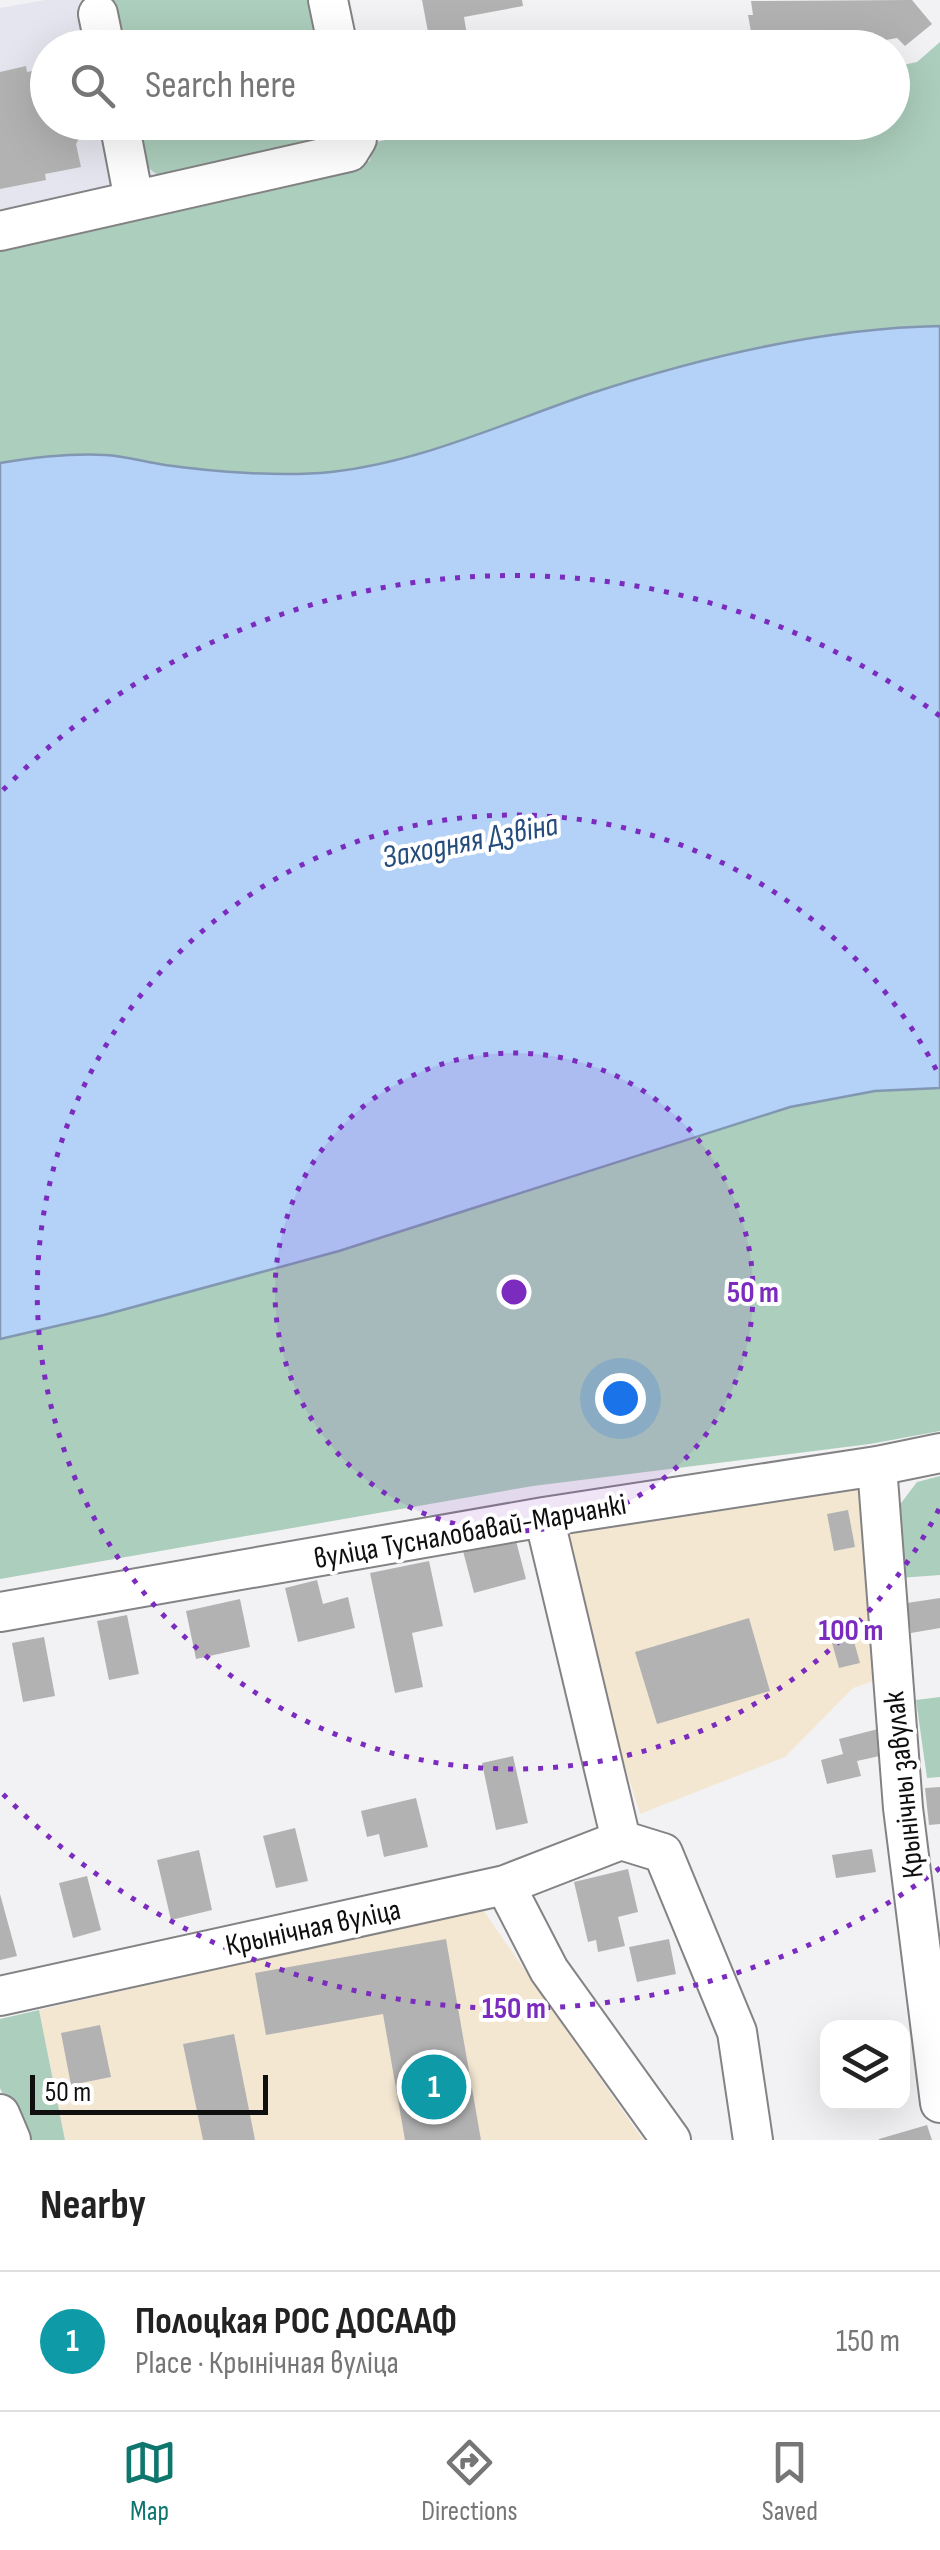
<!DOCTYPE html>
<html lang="en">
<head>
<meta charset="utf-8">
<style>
  :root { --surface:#fff; --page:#f6f6f6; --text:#222; --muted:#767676; --line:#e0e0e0; --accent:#0f766e }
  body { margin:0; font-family:"Sofia Sans Condensed",sans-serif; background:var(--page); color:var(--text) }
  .controls { position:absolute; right:30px; bottom:30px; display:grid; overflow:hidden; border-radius:20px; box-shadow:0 10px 40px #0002 }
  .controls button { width:90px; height:90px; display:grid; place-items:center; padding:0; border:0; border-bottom:2px solid var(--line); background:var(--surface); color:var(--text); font:50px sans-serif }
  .scale { position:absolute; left:30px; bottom:25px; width:238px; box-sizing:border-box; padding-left:10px; border:5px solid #0f0f10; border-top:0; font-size:28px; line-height:35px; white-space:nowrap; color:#0f0f10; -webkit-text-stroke:8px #fff; paint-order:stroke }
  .you { position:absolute; left:620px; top:1398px; width:35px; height:35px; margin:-25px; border:8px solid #fff; border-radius:50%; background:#1a73e8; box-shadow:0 0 0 15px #1a73e833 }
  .badge { display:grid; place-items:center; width:65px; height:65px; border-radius:50%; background:var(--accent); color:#fff; font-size:32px; font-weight:700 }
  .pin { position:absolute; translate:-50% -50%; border:5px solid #fff; box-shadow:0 2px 10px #0006 }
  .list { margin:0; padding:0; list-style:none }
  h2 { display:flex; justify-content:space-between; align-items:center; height:130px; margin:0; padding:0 40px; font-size:42px }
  h2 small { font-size:32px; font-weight:400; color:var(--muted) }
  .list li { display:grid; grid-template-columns:65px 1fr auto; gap:30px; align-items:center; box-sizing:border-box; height:140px; padding:0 40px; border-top:2px solid var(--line) }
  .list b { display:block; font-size:38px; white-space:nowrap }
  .list p { margin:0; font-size:32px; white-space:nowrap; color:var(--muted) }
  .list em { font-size:32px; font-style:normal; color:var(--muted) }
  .icon { flex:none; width:55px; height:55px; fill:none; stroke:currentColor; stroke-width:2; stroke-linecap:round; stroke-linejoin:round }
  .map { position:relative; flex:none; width:940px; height:2140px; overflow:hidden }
  .search { position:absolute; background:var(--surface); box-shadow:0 10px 40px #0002; left:30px; right:30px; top:30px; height:110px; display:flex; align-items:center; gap:25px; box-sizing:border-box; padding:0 35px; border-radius:55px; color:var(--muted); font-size:38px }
  .sheet { height:270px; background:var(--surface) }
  nav { display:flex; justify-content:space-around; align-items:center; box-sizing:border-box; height:140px; border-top:2px solid var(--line); background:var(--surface); font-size:28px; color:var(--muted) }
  nav a { display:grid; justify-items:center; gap:5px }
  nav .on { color:var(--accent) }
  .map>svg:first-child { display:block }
  .built { fill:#e4e5ee }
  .industrial { fill:#f3e7d2 }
  .green { fill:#accebc }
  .water { fill:#b4d1f7; stroke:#8297b2; stroke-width:2.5 }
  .building { fill:#b3b2b3 }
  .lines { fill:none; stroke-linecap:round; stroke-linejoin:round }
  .minor-casing { stroke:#838385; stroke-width:42 }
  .minor { stroke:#fff; stroke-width:38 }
  .ring { fill:none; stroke:#7b2cbf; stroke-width:5; stroke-dasharray:5 10 }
  .labels { text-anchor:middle; stroke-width:8; stroke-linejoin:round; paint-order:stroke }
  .street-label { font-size:30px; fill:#0f0f10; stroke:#fff }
  .water-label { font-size:32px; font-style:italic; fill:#254c7c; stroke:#fff }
  .centre { fill:#7b2cbf; stroke:#fff; stroke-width:5 }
  .ring-label { font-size:30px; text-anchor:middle; font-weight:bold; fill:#7b2cbf; stroke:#fff; stroke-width:8; stroke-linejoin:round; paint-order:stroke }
</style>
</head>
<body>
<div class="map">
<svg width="940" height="2140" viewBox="0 0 940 2140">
  <rect width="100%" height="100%" fill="#f2f2f4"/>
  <!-- built -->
  <path class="built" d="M45,0H346L355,47L48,48V122L370,123L371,161L0,248V8Z"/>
  <!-- industrial -->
  <path class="industrial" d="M856,1478L883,1678L853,1688L785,1757L640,1814L594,1666L565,1535Z
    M481,1907L643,2140H65L39,2010Z"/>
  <!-- green -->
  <path class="green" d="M116,0H313L323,47H118L109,1Z
    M940,42V326C824,328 702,357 592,393C506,422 422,462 331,472C281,477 215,472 165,465C145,462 125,456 105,455C69,453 36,457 0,463V248L370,161L372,143L458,123L892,122L893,67L917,62Z
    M134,123H337L339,134L334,142L161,176C138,166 138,145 134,123Z
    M922,1086L940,1088V1431L870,1444L533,1486L0,1579V1339L104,1315L339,1251L790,1107L875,1091Z
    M940,1476V1575L899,1578L892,1515L917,1482Z
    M940,1697V1777L927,1778L916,1700Z
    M39,2010L65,2140H22L0,2088V2019Z"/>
  <!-- water -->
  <path class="water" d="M940,326V1088L875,1091L790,1107L339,1251L104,1315L0,1339V463C36,457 69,453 105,455C125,456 145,462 165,465C215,472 281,477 331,472C422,462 506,422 592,393C702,357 824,328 940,326Z"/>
  <!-- building -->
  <path class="building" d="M422,0H522L523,6L464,17L469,48H431Z
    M912,0L932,24L905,46L897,38L842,48H754L748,15H753L751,1Z
    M26,66L27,72L48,68V122H83V131L76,144L81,167L45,174L46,180L0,189V72Z
    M848,1510L855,1547L834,1551L827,1514Z
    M515,1537L526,1579L474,1593L463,1551Z
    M429,1561L443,1626L412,1633L423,1687L395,1693L370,1573Z
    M317,1580L323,1604L348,1597L355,1628L298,1642L285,1588Z
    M940,1598V1628L911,1633L907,1603Z
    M240,1599L250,1647L196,1659L186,1611Z
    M127,1615L139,1674L109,1680L97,1621Z
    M749,1618L770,1691L657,1724L635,1652Z
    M850,1627L860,1663L839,1668L829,1632Z
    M44,1637L55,1696L23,1702L12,1643Z
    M878,1729L884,1755L857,1761L861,1776L827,1784L821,1760L843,1754L839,1739Z
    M513,1756L528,1823L496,1830L482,1763Z
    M940,1787V1824L929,1825L925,1788Z
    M416,1798L428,1847L384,1857L379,1834L367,1837L361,1811Z
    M295,1828L308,1881L276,1888L263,1836Z
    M872,1849L876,1872L836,1878L832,1855Z
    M199,1850L212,1910L171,1920L157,1860Z
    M628,1869L638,1912L618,1917L625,1946L598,1952L596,1940L588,1942L574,1882Z
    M87,1876L101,1930L73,1938L59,1883Z
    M0,1894L17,1956L0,1960Z
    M446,1939L481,2140H405L383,2014L266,2035L255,1973Z
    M669,1939L676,1974L637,1982L629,1947Z
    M100,2025L111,2077L71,2085L61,2033Z
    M234,2034L255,2140H203L183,2044Z
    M927,2125L932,2140H879V2139Z"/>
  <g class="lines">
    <defs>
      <path id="minor" d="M328,0L338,48
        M98,14L105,48
        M119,122L134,200
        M0,231L349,152L357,139L354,122
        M877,1466L903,1808L940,2103
        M544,1517L621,1840
        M0,1612L544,1517L877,1466L940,1453
        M621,1840L663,1853L737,2032L753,2140
        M505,1885L549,1970L671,2140
        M0,1996L505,1885L621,1840
        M0,2114L11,2140"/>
    </defs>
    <!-- minor casing -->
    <use href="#minor" class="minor-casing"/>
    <!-- minor -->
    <use href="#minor" class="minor"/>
  </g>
  <!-- distance rings -->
  <circle cx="514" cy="1292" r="239" fill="#7b2cbf" fill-opacity=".12"/>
  <g class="ring">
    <circle cx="514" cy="1292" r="239"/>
    <path d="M939 1509A477 477 0 1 1 939 1075"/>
    <path d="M940 1868A716 716 0 0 1 3 1794M3 790A716 716 0 0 1 940 716"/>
  </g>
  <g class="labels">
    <!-- street labels -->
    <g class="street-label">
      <text transform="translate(470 1531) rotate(-10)" y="10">вуліца Тусналобавай-Марчанкі</text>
      <text transform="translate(903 1785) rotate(-96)" y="10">Крынічны завулак</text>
      <text transform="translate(313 1927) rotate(-12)" y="10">Крынічная вуліца</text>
    </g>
    <!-- water labels -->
    <g class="water-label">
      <text transform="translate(470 840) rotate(-11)" y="11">Заходняя Дзвіна</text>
    </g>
  </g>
  <circle cx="514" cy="1292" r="15" class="centre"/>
  <g class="ring-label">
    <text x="753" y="1302">50 m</text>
    <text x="851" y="1640">100 m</text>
    <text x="514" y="2018">150 m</text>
  </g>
</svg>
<div class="controls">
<button><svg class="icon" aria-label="layers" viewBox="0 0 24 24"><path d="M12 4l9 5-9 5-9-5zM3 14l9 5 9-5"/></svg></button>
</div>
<div class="scale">50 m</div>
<div class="you"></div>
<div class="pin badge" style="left:434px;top:2087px;background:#0f9aa8">1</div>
<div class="search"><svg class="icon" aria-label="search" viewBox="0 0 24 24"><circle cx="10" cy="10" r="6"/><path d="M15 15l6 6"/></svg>Search here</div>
</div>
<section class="sheet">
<h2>Nearby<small></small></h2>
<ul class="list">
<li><span class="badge" style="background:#0f9aa8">1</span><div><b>Полоцкая РОС ДОСААФ</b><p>Place · Крынічная вуліца</p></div><em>150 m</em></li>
</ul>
</section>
<nav>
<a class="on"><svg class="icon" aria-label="map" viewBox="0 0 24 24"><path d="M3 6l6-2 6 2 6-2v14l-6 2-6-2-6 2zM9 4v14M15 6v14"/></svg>Map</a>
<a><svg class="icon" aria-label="directions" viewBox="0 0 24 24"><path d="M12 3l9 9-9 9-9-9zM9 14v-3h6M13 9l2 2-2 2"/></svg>Directions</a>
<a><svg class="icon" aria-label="saved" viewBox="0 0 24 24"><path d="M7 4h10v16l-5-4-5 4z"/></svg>Saved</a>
</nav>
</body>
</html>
